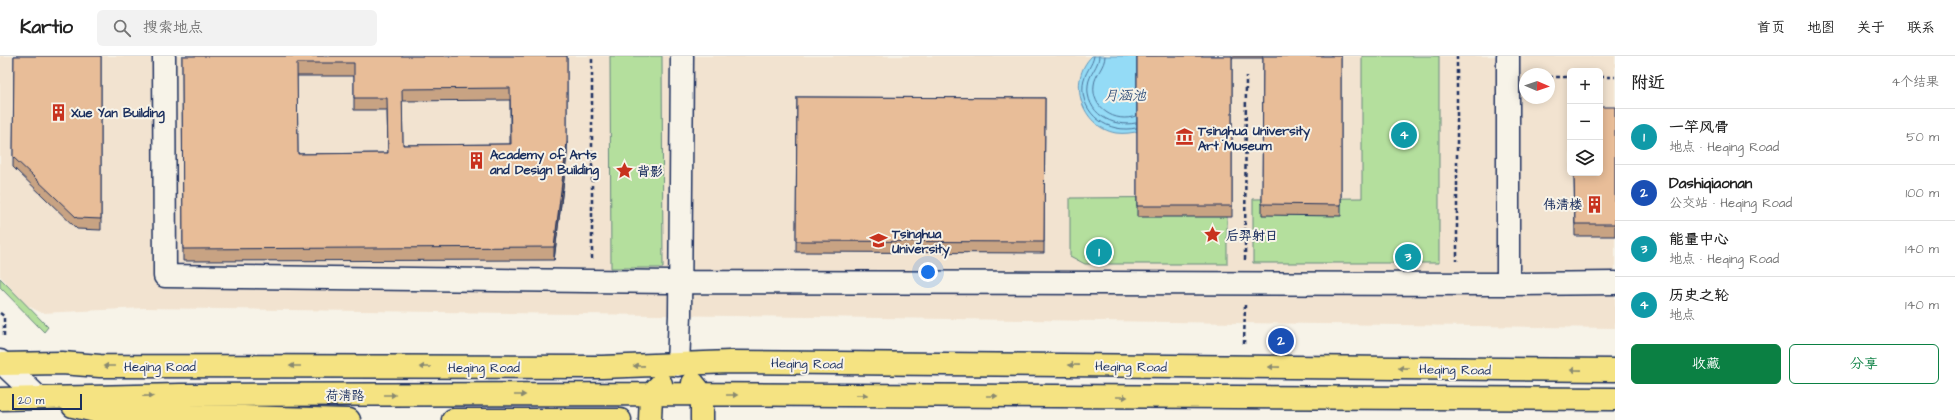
<!DOCTYPE html>
<html lang="zh">
<head>
<meta charset="utf-8">
<style>
  :root { --surface:#fff; --page:#f2f2f2; --text:#222; --muted:#767676; --line:#e0e0e0; --accent:#0b8043 }
  body { margin:0; font-family:"Architects Daughter","LXGW WenKai TC",sans-serif; background:var(--page); color:var(--text) }
  .controls { position:absolute; right:12px; top:12px; display:grid; overflow:hidden; border-radius:6px; box-shadow:0 2px 10px #0003 }
  .controls button { width:36px; height:36px; display:grid; place-items:center; padding:0; border:0; border-bottom:1px solid var(--line); background:var(--surface); color:var(--text); font:20px sans-serif }
  .compass { position:absolute; left:1519px; top:12px; width:36px; height:36px; border-radius:50%; background:var(--surface); box-shadow:0 2px 10px #0003; rotate:92deg }
  .scale { position:absolute; left:12px; bottom:10px; width:70px; box-sizing:border-box; padding-left:4px; border:2px solid #1b2f5e; border-top:0; font-size:11px; line-height:14px; white-space:nowrap; color:#1b2f5e; -webkit-text-stroke:3px #f7f3e8; paint-order:stroke }
  .you { position:absolute; left:928px; top:216px; width:14px; height:14px; margin:-10px; border:3px solid #fff; border-radius:50%; background:#1a73e8; box-shadow:0 0 0 6px #1a73e833 }
  .badge { display:grid; place-items:center; width:26px; height:26px; border-radius:50%; background:var(--accent); color:#fff; font-size:13px; font-weight:700 }
  .pin { position:absolute; translate:-50% -50%; border:2px solid #fff; box-shadow:0 1px 4px #0006 }
  .list { margin:0; padding:0; list-style:none }
  h2 { display:flex; justify-content:space-between; align-items:center; height:52px; margin:0; padding:0 16px; font-size:17px }
  h2 small { font-size:13px; font-weight:400; color:var(--muted) }
  .list li { display:grid; grid-template-columns:26px 1fr auto; gap:12px; align-items:center; box-sizing:border-box; height:56px; padding:0 16px; border-top:1px solid var(--line) }
  .list b { display:block; font-size:15px; white-space:nowrap }
  .list p { margin:0; font-size:13px; white-space:nowrap; color:var(--muted) }
  .list em { font-size:13px; font-style:normal; color:var(--muted) }
  .actions { display:flex; gap:8px; padding:12px 16px }
  .actions a { flex:1; padding:9px 0; border:1px solid var(--accent); border-radius:6px; text-align:center; font-size:14px; color:var(--accent) }
  .actions .main { background:var(--accent); color:#fff }
  .icon { flex:none; width:22px; height:22px; fill:none; stroke:currentColor; stroke-width:2; stroke-linecap:round; stroke-linejoin:round }
  .map { position:relative; flex:none; width:1615px; height:364px; overflow:hidden }
  header { display:flex; align-items:center; gap:24px; box-sizing:border-box; height:56px; padding:0 20px; background:var(--surface); border-bottom:1px solid var(--line) }
  header strong { font-size:19px }
  nav { display:flex; gap:22px; margin-inline-start:auto; font-size:14px }
  .search { width:280px; height:36px; background:var(--page); display:flex; align-items:center; gap:10px; box-sizing:border-box; padding:0 14px; border-radius:6px; color:var(--muted); font-size:15px }
  main { display:flex }
  aside { flex:1; background:var(--surface) }
  .map>svg:first-child { display:block }
  .built { fill:#f2e3d0; fill-rule:evenodd }
  .green { fill:#b4df9d; stroke:#68877e }
  .water { fill:#94dbf6; stroke:#6496b9 }
  .lines { fill:none; stroke-linecap:round; stroke-linejoin:round }
  .shore { stroke:#4b749b; stroke-width:1 }
  .minor-casing { stroke:#1b2f5e; stroke-width:25 }
  .major-casing { stroke:#1b2f5e; stroke-width:25 }
  .path { stroke:#1b2f5e; stroke-width:2.5; stroke-dasharray:4 3; stroke-linecap:butt }
  .minor { stroke:#f7f3e8; stroke-width:22 }
  .major { stroke:#f5e382; stroke-width:22 }
  .wall { fill:#c8a383; stroke:#1b2f5e; fill-rule:evenodd }
  .shaded-wall { fill:#a2846a; stroke:#1b2f5e }
  .building { fill:#e8bd98; stroke:#1b2f5e; fill-rule:evenodd }
  .oneway { fill:#888970 }
  .labels { text-anchor:middle; stroke-width:4; stroke-linejoin:round; paint-order:stroke }
  .poi-label { font-size:13px; font-weight:bold; fill:#1b2f5e; stroke:#f7f3e8; text-anchor:start }
  .street-label { font-size:13px; fill:#1b2f5e; stroke:#f7f3e8 }
  .water-label { font-size:14px; font-style:italic; fill:#33517c; stroke:#f7f3e8 }
</style>
</head>
<body>
<header>
<strong>Kartio</strong>
<div class="search"><svg class="icon" aria-label="search" viewBox="0 0 24 24"><circle cx="10" cy="10" r="6"/><path d="M15 15l6 6"/></svg>搜索地点</div>
<nav><a>首页</a><a>地图</a><a>关于</a><a>联系</a></nav>
</header>
<main>
<div class="map">
<svg width="1615" height="364" viewBox="0 0 1615 364">
  <rect width="100%" height="100%" fill="#f7f3e8"/>
  <filter id="ink" filterUnits="userSpaceOnUse"><feTurbulence type="fractalNoise" baseFrequency=".025" numOctaves="2"/><feDisplacementMap in="SourceGraphic" scale="8" xChannelSelector="R" yChannelSelector="G"/><feConvolveMatrix kernelMatrix="1 2 1 2 8 2 1 2 1" color-interpolation-filters="sRGB"/></filter>
  <g filter="url(#ink)">
    <!-- built -->
    <path class="built" d="M0,0H1615V272L143,252L42,257L26,249L0,220ZM1570,15H1600V117H1570ZM1525,18H1549V42H1525Z"/>
    <!-- green -->
    <path class="green" d="M610,0H662L663,212H611Z
      M1362,0H1439V207H1253V143L1362,142Z
      M1227,141V208H1085L1070,200V142Z
      M0,222L48,271L44,276L0,231Z"/>
    <!-- water -->
    <path class="water" d="M1092,0H1157L1140,75C1132,77 1124,78 1116,77C1081,71 1067,24 1092,0Z"/>
    <g class="lines">
      <!-- shore -->
      <path class="shore" d="M1094,0C1093,9 1084,17 1083,28C1080,59 1109,78 1136,72
        M1099,0C1099,10 1089,18 1088,29C1085,57 1112,72 1136,67
        M1105,0C1105,11 1095,18 1094,29C1091,52 1115,68 1136,60"/>
      <defs>
        <path id="minor" d="M164,0L165,220L670,226L1508,228
          M1508,0V228L1615,227
          M0,305L39,342
          M678,309L680,259L682,0"/>
        <path id="major" d="M0,308L62,307L100,310L602,311L730,306L1615,314
          M693,327L702,338V364
          M0,343L180,339L651,338L1615,343
          M73,350L104,357L349,364
          M453,364H620
          M650,364L651,338L661,328"/>
      </defs>
      <!-- minor casing -->
      <use href="#minor" class="minor-casing"/>
      <!-- major casing -->
      <use href="#major" class="major-casing"/>
      <!-- path -->
      <path class="path" d="M1457,0V205
        M1549,21H1570
        M1600,21H1615
        M592,203V0
        M1245,204L1246,20
        M0,257L4,260V283
        M1244,288L1245,249"/>
      <!-- minor -->
      <use href="#minor" class="minor"/>
      <!-- major -->
      <use href="#major" class="major"/>
    </g>
    <!-- wall -->
    <path class="wall" d="M14,0H101V174L77,173L13,111Z
      M182,0H567V99L554,204L183,205ZM297,20H354V54H387L388,97L298,98ZM510,44V88L403,89L402,45Z
      M1137,0H1341V160L1262,159L1263,2H1232V161H1137Z
      M797,41L1045,42L1044,197L796,196Z
      M1615,51V180H1575L1574,117Z"/>
    <!-- shaded-wall -->
    <path class="shaded-wall" d="M567,86V99L554,204V191Z"/>
    <!-- building -->
    <path class="building" d="M14,0H101V163L77,162L13,101Z
      M182,0H567V86L554,191L183,193ZM297,7H354V42H387L388,97L298,98ZM510,32L511,88L403,89L402,33Z
      M1137,0H1232V150H1137Z
      M1263,0H1341V149L1262,148Z
      M797,41L1045,42L1044,186L796,185Z
      M1600,51H1615V168H1575L1574,117H1600Z"/>
    <!-- one-way arrows -->
    <defs><path id="oneway-solid" d="M-6-.8H1V-3.2L6.5 0L1 3.2V.8H-6Z"/></defs>
    <g class="oneway">
      <use href="#oneway-solid" transform="translate(1074 309) rotate(-179)"/>
      <use href="#oneway-solid" transform="translate(109 310) rotate(-180)"/>
      <use href="#oneway-solid" transform="translate(295 310) rotate(-180)"/>
      <use href="#oneway-solid" transform="translate(639 310) rotate(179)"/>
      <use href="#oneway-solid" transform="translate(425 311) rotate(-180)"/>
      <use href="#oneway-solid" transform="translate(1274 311) rotate(-179)"/>
      <use href="#oneway-solid" transform="translate(1404 312) rotate(-179)"/>
      <use href="#oneway-solid" transform="translate(1576 314) rotate(-179)"/>
      <use href="#oneway-solid" transform="translate(390 339)"/>
      <use href="#oneway-solid" transform="translate(520 339)"/>
      <use href="#oneway-solid" transform="translate(732 339)"/>
      <use href="#oneway-solid" transform="translate(862 339)"/>
      <use href="#oneway-solid" transform="translate(148 340) rotate(-1)"/>
      <use href="#oneway-solid" transform="translate(992 340)"/>
      <use href="#oneway-solid" transform="translate(1122 341)"/>
    </g>
  </g>
  <!-- icons -->
  <defs>
    <symbol id="building-bare" viewBox="-9 -9 18 18"><path d="M-4-6H4V6H1V3H-1V6H-4ZM-2.5-4.3h1.7v1.8h-1.7ZM.8-4.3h1.7v1.8H.8ZM-2.5-1h1.7V.8h-1.7ZM.8-1h1.7V.8H.8Z" fill="#c8321e" stroke="#f7f3e8" stroke-width="2.5" paint-order="stroke"/></symbol>
    <symbol id="museum-bare" viewBox="-9 -9 18 18"><path d="M0-6L6-3V-2H-6V-3ZM-5-1h2V3h-2ZM-1-1h2V3h-2ZM3-1h2V3H3ZM-6 4H6V6H-6Z" fill="#c8321e" stroke="#f7f3e8" stroke-width="2.5" paint-order="stroke"/></symbol>
    <symbol id="sight-bare" viewBox="-9 -9 18 18"><path d="M0-6L1.8-2.2L6-1.7L2.9 1.2L3.7 5.4L0 3.3L-3.7 5.4L-2.9 1.2L-6-1.7L-1.8-2.2Z" fill="#c8321e" stroke="#f7f3e8" stroke-width="2.5" paint-order="stroke"/></symbol>
    <symbol id="university-bare" viewBox="-9 -9 18 18"><path d="M0-5L7-2L0 1L-7-2ZM-4 1L0 2.5L4 1V4Q0 6-4 4Z" fill="#c8321e" stroke="#f7f3e8" stroke-width="2.5" paint-order="stroke"/></symbol>
  </defs>
  <g fill-rule="evenodd">
    <use href="#building-bare" x="46" y="44" width="25" height="25"/>
    <use href="#museum-bare" x="1172" y="68" width="25" height="25"/>
    <use href="#building-bare" x="464" y="92" width="25" height="25"/>
    <use href="#sight-bare" x="612" y="102" width="25" height="25"/>
    <use href="#building-bare" x="1582" y="136" width="25" height="25"/>
    <use href="#sight-bare" x="1200" y="166" width="25" height="25"/>
    <use href="#university-bare" x="866" y="172" width="25" height="25"/>
  </g>
  <g class="labels">
    <!-- poi labels -->
    <g class="poi-label">
      <text x="71" y="61">Xue Yan Building</text>
      <text x="1198" y="79">Tsinghua University<tspan x="1198" dy="15">Art Museum</tspan></text>
      <text x="490" y="103">Academy of Arts<tspan x="490" dy="15">and Design Building</tspan></text>
      <text x="637" y="120">背影</text>
      <text x="1582" y="153" text-anchor="end">伟清楼</text>
      <text x="892" y="182">Tsinghua<tspan x="892" dy="15">University</tspan></text>
      <text x="1226" y="184">后羿射日</text>
    </g>
    <!-- street labels -->
    <g class="street-label">
      <text transform="translate(807 307) rotate(1)" y="5">Heqing Road</text>
      <text x="160" y="315">Heqing Road</text>
      <text transform="translate(1131 310) rotate(1)" y="5">Heqing Road</text>
      <text x="484" y="316">Heqing Road</text>
      <text transform="translate(1455 313) rotate(1)" y="5">Heqing Road</text>
      <text x="345" y="344">荷清路</text>
    </g>
    <!-- water labels -->
    <g class="water-label">
      <text x="1125" y="44">月涵池</text>
    </g>
  </g>
</svg>
<div class="controls">
<button>+</button>
<button>−</button>
<button><svg class="icon" aria-label="layers" viewBox="0 0 24 24"><path d="M12 4l9 5-9 5-9-5zM3 14l9 5 9-5"/></svg></button>
</div>
<svg class="compass" viewBox="-18 -18 36 36"><path d="M0-13l5 13h-10z" fill="#e53935"/><path d="M0 13l5-13h-10z" fill="#767676"/></svg>
<div class="scale">20 m</div>
<div class="you"></div>
<div class="pin badge" style="left:1099px;top:196px;background:#0f9aa8">1</div>
<div class="pin badge" style="left:1281px;top:285px;background:#1a4fb4">2</div>
<div class="pin badge" style="left:1408px;top:201px;background:#0f9aa8">3</div>
<div class="pin badge" style="left:1404px;top:79px;background:#0f9aa8">4</div>
</div>
<aside>
<h2>附近<small>4个结果</small></h2>
<ul class="list">
<li><span class="badge" style="background:#0f9aa8">1</span><div><b>一竿风骨</b><p>地点 · Heqing Road</p></div><em>50 m</em></li>
<li><span class="badge" style="background:#1a4fb4">2</span><div><b>Dashiqiaonan</b><p>公交站 · Heqing Road</p></div><em>100 m</em></li>
<li><span class="badge" style="background:#0f9aa8">3</span><div><b>能量中心</b><p>地点 · Heqing Road</p></div><em>140 m</em></li>
<li><span class="badge" style="background:#0f9aa8">4</span><div><b>历史之轮</b><p>地点</p></div><em>140 m</em></li>
</ul>
<div class="actions"><a class="main">收藏</a><a>分享</a></div>
</aside>
</main>
</body>
</html>
